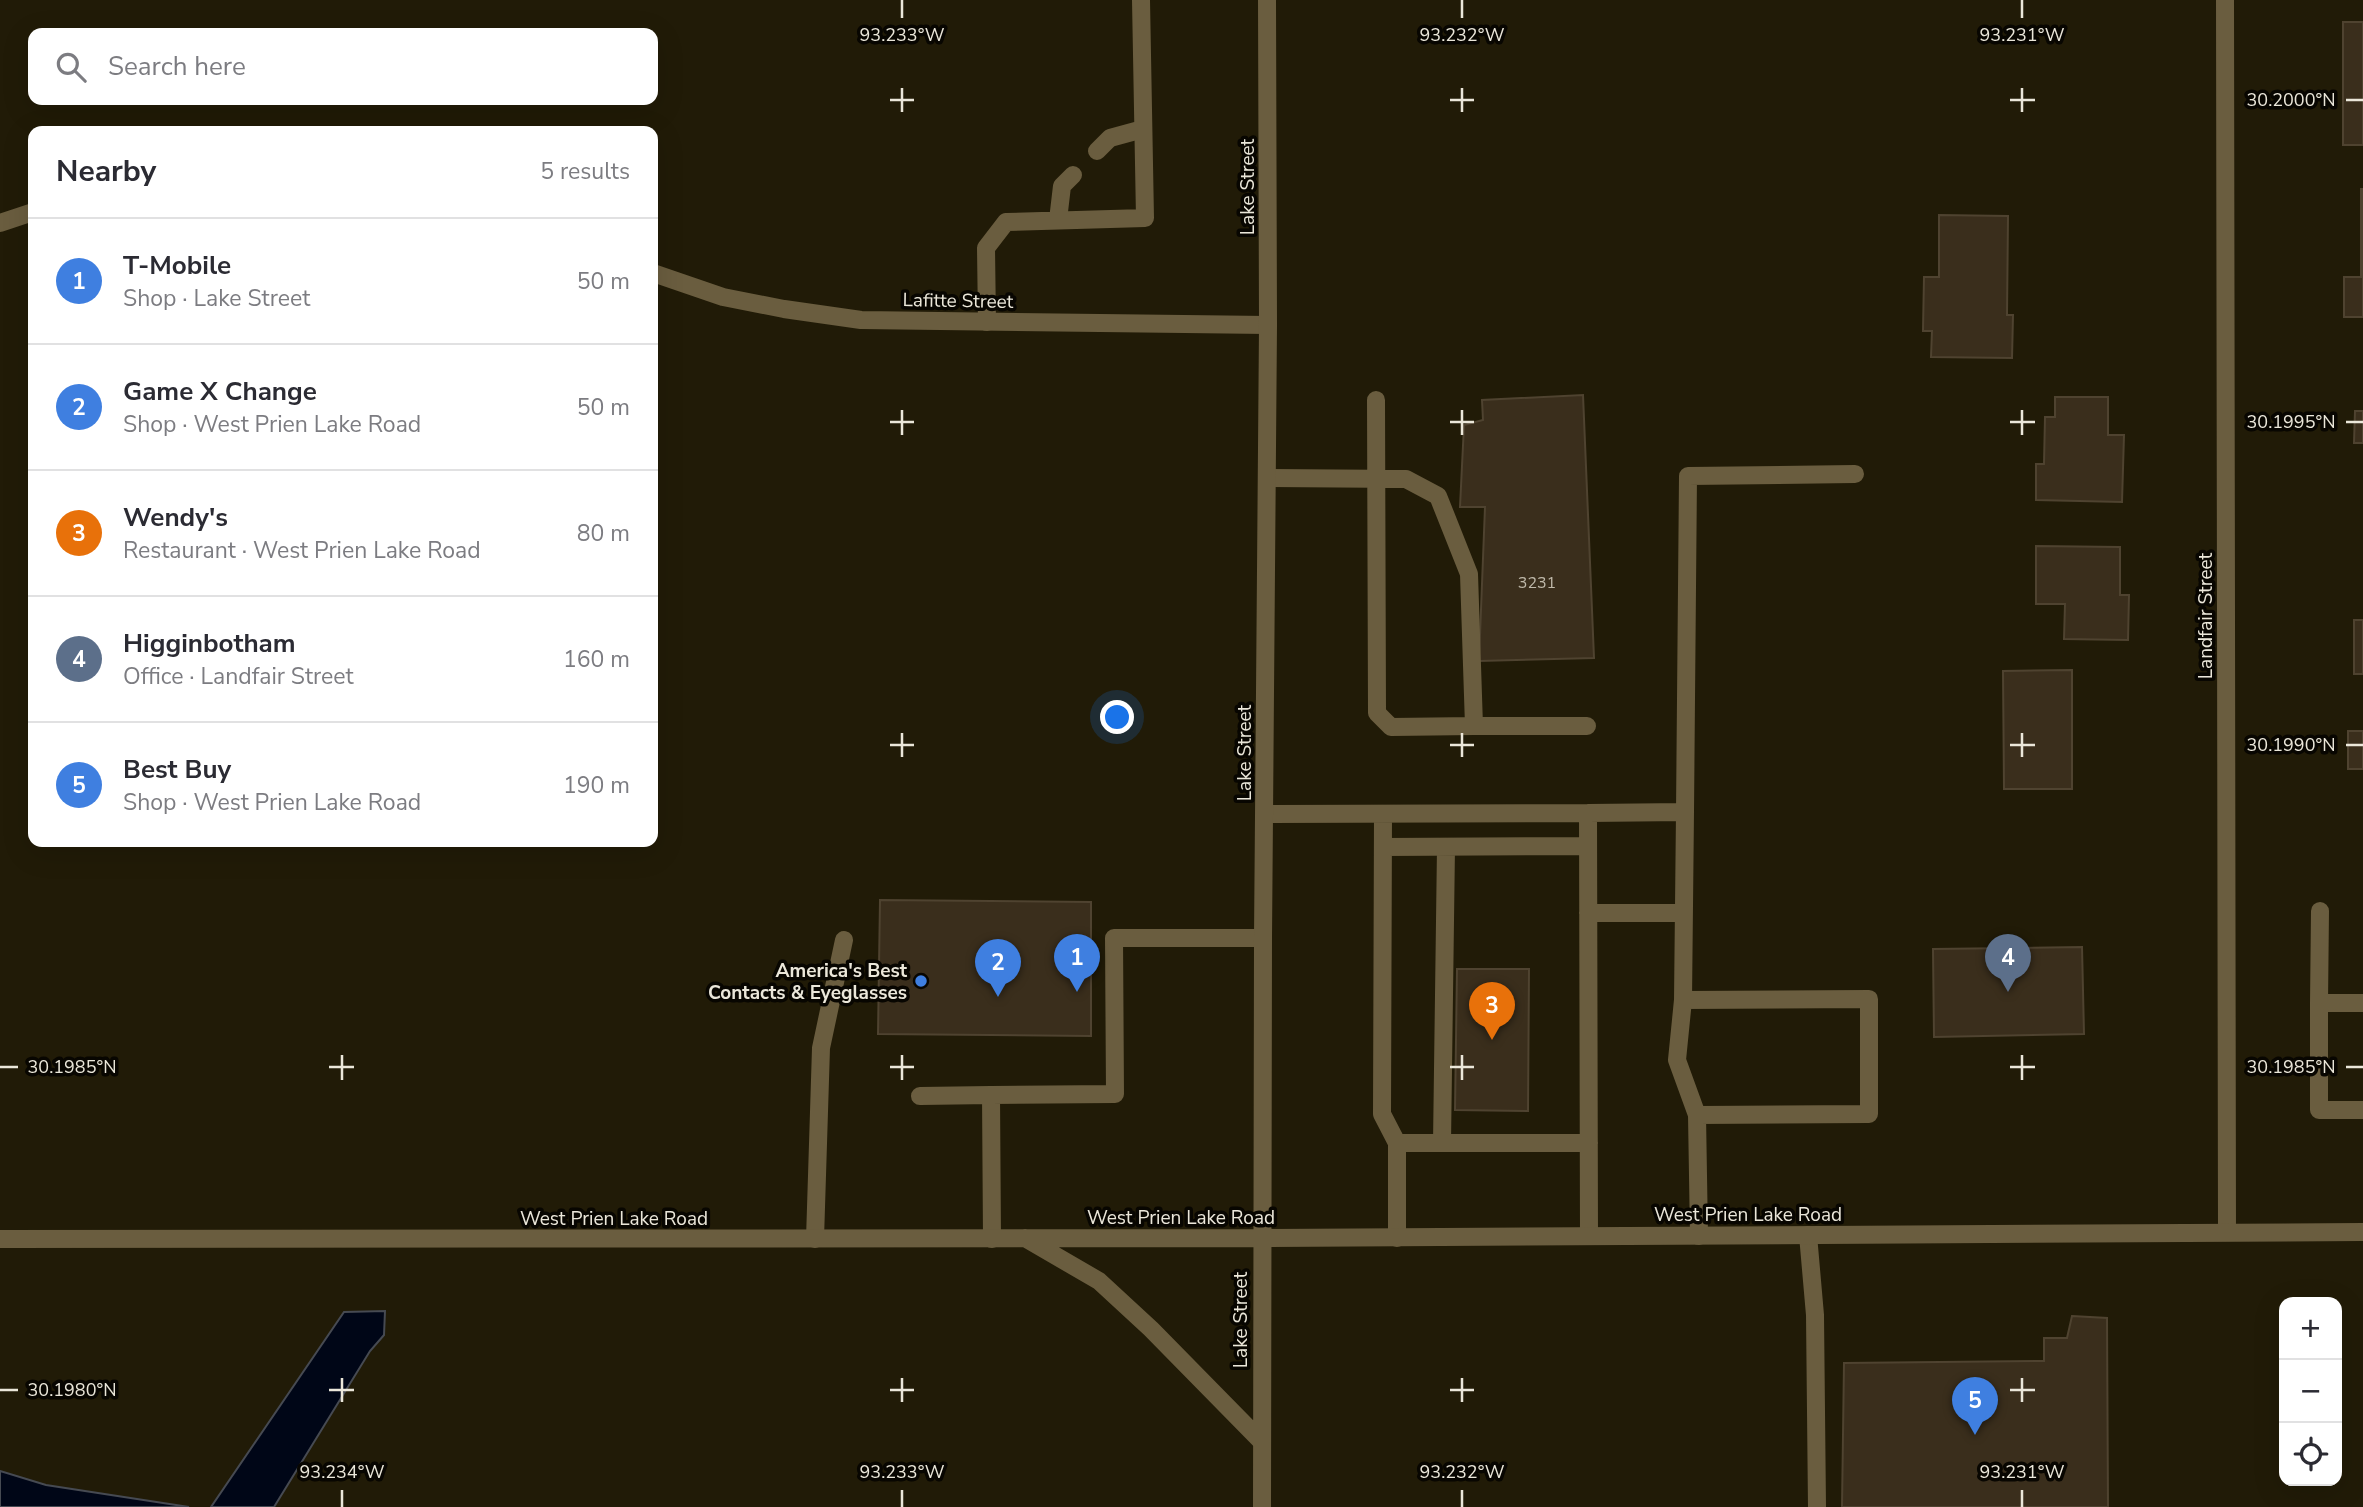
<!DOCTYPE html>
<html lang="en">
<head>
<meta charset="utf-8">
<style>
  :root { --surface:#fff; --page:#f2f2f3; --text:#2b2b33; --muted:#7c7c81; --line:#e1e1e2; --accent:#7c3aed }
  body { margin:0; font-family:"Nunito Sans",sans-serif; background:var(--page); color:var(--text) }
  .controls { position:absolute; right:21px; bottom:21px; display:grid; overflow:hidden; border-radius:14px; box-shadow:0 7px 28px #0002 }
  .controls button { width:63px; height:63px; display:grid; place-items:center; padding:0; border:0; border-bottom:2px solid var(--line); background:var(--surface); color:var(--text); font:35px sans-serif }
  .you { position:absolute; left:1118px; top:718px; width:24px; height:24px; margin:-18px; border:5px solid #fff; border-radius:50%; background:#1a73e8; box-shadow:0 0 0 10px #1a73e833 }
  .badge { display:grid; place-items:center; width:46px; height:46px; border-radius:50%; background:var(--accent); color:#fff; font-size:23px; font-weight:700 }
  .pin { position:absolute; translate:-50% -58px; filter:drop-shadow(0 2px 4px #0008) }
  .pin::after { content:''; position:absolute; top:37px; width:24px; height:21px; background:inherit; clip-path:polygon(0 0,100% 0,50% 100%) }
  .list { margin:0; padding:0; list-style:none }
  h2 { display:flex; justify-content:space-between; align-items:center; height:91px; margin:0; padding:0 28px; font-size:30px }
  h2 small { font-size:23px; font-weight:400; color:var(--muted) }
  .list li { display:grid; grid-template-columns:46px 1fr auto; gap:21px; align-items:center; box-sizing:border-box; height:126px; padding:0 28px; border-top:2px solid var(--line) }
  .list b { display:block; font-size:26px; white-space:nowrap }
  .list p { margin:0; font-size:23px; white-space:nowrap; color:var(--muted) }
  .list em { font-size:23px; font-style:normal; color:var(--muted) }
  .icon { flex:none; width:38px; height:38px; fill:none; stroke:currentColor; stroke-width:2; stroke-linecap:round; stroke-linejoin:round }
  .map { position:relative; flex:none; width:2363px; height:1507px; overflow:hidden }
  .search { position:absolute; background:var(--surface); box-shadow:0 7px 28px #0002; left:28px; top:28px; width:630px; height:77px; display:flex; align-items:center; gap:18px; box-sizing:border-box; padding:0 24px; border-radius:14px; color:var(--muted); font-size:26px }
  .panel { position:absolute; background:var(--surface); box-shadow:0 7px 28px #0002; left:28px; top:126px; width:630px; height:721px; border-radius:14px }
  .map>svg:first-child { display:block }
  .water { fill:#000617; stroke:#464a52; stroke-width:2 }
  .building { fill:#3a2e1c; stroke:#4f4330; stroke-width:2 }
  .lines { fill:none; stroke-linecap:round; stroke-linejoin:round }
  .service { stroke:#6a5d3f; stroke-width:18 }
  .minor { stroke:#6a5d3f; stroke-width:18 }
  .tertiary { stroke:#6a5d3f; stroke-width:18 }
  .ticks { fill:none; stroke:#ebe7da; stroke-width:2.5 }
  .shop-dot { fill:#3f7fe0; stroke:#080601; stroke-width:2.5 }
  .labels { text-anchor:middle; stroke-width:7; stroke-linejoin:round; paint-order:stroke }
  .number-label { font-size:16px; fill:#bfb9aa }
  .street-label { font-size:19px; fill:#ebe7da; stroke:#080601 }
  .poi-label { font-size:19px; font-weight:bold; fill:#ebe7da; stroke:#080601; text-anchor:end }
  .ticks-label { font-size:18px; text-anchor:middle; fill:#ebe7da; stroke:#080601; stroke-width:7; stroke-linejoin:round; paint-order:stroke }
</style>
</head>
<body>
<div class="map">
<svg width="2363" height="1507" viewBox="0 0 2363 1507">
  <rect width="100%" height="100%" fill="#211b07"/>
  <!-- water -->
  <path class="water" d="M385,1311L384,1335L370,1351L274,1507H211L344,1312Z
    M0,1471L46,1485L189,1507H0Z"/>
  <!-- building -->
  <path class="building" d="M2343,22H2363V145H2343Z
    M2361,189H2363V317H2344V277H2361Z
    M1939,215L2008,216L2007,315H2013L2012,358L1931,357L1932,331H1923L1924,277H1939Z
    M1583,395L1594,658L1479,661L1485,507H1460L1464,425L1483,420L1482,400Z
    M2055,397H2108V435H2124L2122,502L2036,500V464H2044L2045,417H2055Z
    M2355,411H2363V443H2354Z
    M2036,546L2120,547V595H2129L2128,640L2064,639L2065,604H2036Z
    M2354,620H2363V674H2354Z
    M2072,670V789H2004L2003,671Z
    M2348,731H2363V769H2348Z
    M880,900L1091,902V1036L878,1034Z
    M2082,947L2084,1034L1934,1037L1933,949Z
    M1457,969H1529L1528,1111L1455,1110Z
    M2072,1316L2107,1318L2108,1507H1842L1844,1363L2044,1361V1338H2067Z"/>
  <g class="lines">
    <!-- service -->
    <path class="service" d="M1097,151L1110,138L1143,129
      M1058,220L1062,186L1073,175
      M987,322L986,248L1006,222L1145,218L1141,0
      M1267,478L1406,479L1438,496L1469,574L1474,726L1391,727L1377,713L1376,400
      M1474,726H1587
      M1685,812L1688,476L1855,474
      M1588,813L1685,812L1683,1000L1677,1060L1697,1115L1699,1236
      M1265,814L1588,813L1589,1236
      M1383,814L1382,1114L1397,1143V1238
      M1383,847L1588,846
      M1588,913H1683
      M1683,1000L1869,999V1114L1697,1115
      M2319,1003L2320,911
      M2363,1003H2319V1110H2363
      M920,1096L991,1095
      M1397,1143H1589
      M1442,1143L1446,847
      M1808,1235L1815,1315L1817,1507
      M815,1239L821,1048L844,940
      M992,1239L991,1095L1115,1094L1114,938H1263"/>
    <!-- minor -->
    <path class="minor" d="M2225,0L2227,1232
      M0,223L33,212
      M653,273L723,297L784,309L861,320L1268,325"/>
    <!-- tertiary -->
    <path class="tertiary" d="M1025,1238L1099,1281L1151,1329L1261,1441
      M0,1239L1262,1238L2363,1232
      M1262,1507L1263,938L1268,325L1267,0"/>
  </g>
  <!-- ticks -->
  <path class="ticks" d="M902,0V18M1462,0V18M2022,0V18M902,88V112M1462,88V112M2022,88V112M890,100H914M1450,100H1474M2010,100H2035M2346,100H2363M902,410V435M1462,410V435M2022,410V435M890,422H914M1450,422H1474M2010,422H2035M2346,422H2363M902,733V757M1462,733V757M2022,733V757M890,745H914M1450,745H1474M2010,745H2035M2346,745H2363M342,1055V1080M902,1055V1080M1462,1055V1080M2022,1055V1080M0,1067H18M329,1067H354M890,1067H914M1450,1067H1474M2010,1067H2035M2346,1067H2363M342,1378V1402M902,1378V1402M1462,1378V1402M2022,1378V1402M0,1390H18M329,1390H354M890,1390H914M1450,1390H1474M2010,1390H2035M342,1490V1507M902,1490V1507M1462,1490V1507M2022,1490V1507"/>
  <!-- markers -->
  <circle class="shop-dot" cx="921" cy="981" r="7"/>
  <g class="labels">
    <!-- number labels -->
    <g class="number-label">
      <text x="1537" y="588">3231</text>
    </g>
    <!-- street labels -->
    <g class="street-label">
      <text transform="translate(1247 187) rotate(-90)" y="7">Lake Street</text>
      <text transform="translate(958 300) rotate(1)" y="7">Lafitte Street</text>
      <text transform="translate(2205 616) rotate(-90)" y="7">Landfair Street</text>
      <text transform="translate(1244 753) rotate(-90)" y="7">Lake Street</text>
      <text x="1748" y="1221">West Prien Lake Road</text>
      <text x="1181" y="1224">West Prien Lake Road</text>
      <text x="614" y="1225">West Prien Lake Road</text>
      <text transform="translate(1240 1320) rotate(-90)" y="7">Lake Street</text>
    </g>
    <!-- poi labels -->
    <g class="poi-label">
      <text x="907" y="977">America's Best<tspan x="907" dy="22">Contacts &amp; Eyeglasses</tspan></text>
    </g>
  </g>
  <g class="ticks-label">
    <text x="902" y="41">93.233°W</text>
    <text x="1462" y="41">93.232°W</text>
    <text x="2022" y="41">93.231°W</text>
    <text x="2291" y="106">30.2000°N</text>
    <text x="2291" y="428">30.1995°N</text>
    <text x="2291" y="751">30.1990°N</text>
    <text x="72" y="1073">30.1985°N</text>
    <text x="2291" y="1073">30.1985°N</text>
    <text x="72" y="1396">30.1980°N</text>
    <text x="342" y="1478">93.234°W</text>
    <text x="902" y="1478">93.233°W</text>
    <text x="1462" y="1478">93.232°W</text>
    <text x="2022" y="1478">93.231°W</text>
  </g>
</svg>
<div class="controls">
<button>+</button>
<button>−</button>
<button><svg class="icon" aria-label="locate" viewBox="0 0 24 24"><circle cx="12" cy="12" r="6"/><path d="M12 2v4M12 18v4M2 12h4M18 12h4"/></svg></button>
</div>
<div class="you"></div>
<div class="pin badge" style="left:1077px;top:992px;background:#3f7fe0">1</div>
<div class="pin badge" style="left:998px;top:997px;background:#3f7fe0">2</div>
<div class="pin badge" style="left:1492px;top:1040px;background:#e8710a">3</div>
<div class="pin badge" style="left:2008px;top:992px;background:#5c6f8a">4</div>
<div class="pin badge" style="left:1975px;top:1435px;background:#3f7fe0">5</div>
<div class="search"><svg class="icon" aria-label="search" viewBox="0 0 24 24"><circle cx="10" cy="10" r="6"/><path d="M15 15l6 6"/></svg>Search here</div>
<section class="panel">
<h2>Nearby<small>5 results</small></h2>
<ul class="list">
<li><span class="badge" style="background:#3f7fe0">1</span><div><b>T-Mobile</b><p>Shop · Lake Street</p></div><em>50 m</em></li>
<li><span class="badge" style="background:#3f7fe0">2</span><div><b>Game X Change</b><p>Shop · West Prien Lake Road</p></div><em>50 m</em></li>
<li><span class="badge" style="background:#e8710a">3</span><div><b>Wendy's</b><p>Restaurant · West Prien Lake Road</p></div><em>80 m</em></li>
<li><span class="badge" style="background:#5c6f8a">4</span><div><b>Higginbotham</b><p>Office · Landfair Street</p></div><em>160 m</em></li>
<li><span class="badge" style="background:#3f7fe0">5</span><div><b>Best Buy</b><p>Shop · West Prien Lake Road</p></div><em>190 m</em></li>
</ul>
</section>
</div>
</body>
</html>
